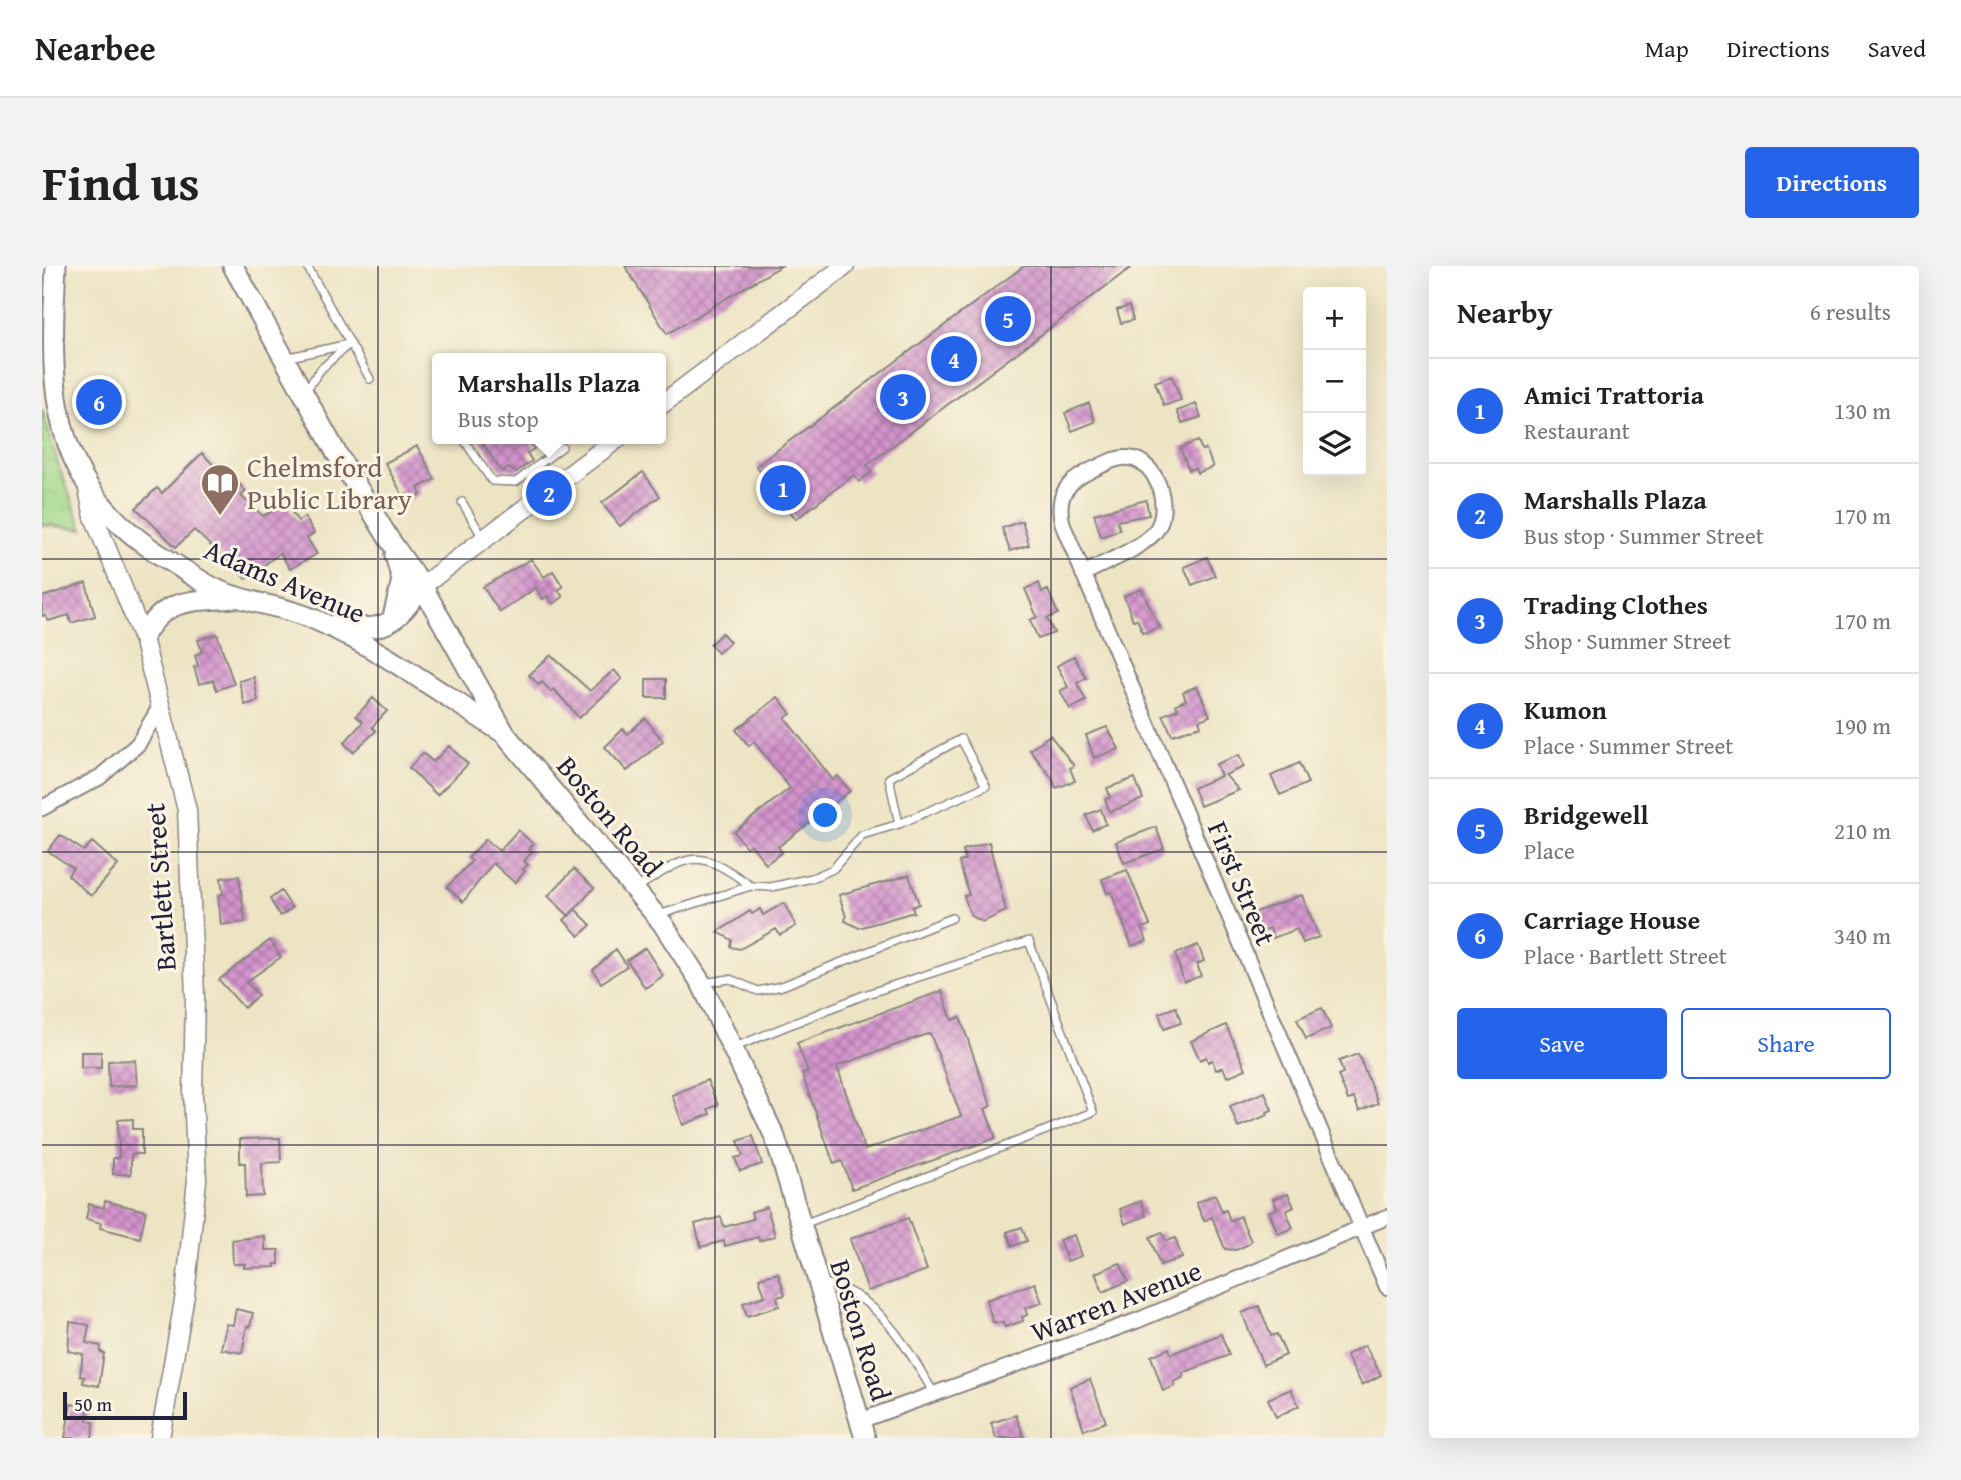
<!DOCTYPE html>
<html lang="en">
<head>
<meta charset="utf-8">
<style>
  :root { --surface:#fff; --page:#f2f2f2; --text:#222; --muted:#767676; --line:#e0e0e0; --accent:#2563eb }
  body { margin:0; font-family:"Gentium Book Plus",serif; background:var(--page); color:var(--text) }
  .controls { position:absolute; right:21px; top:21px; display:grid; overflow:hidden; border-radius:7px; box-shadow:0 7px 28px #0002 }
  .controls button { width:63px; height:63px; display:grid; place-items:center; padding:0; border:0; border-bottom:2px solid var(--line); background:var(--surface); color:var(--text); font:35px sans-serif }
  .scale { position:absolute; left:21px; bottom:18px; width:124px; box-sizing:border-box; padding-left:7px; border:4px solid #22223b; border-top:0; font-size:19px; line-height:24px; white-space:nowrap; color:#22223b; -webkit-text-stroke:5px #fcf5e5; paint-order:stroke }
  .you { position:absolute; left:784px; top:550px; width:24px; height:24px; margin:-18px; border:5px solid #fff; border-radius:50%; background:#1a73e8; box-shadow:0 0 0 10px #1a73e833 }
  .badge { display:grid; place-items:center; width:46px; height:46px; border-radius:50%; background:var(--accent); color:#fff; font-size:23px; font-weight:700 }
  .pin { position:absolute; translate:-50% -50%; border:4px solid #fff; box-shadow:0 2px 7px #0006 }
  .popup { position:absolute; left:390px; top:87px; width:234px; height:91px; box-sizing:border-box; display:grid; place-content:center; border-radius:7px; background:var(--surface); filter:drop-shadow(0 2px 5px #0005); font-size:23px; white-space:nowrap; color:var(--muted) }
  .popup b { font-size:26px; color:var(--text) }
  .popup::after { content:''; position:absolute; left:50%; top:100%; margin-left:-14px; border:14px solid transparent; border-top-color:var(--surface) }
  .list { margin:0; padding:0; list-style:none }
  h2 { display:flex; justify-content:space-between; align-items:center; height:91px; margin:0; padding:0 28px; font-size:30px }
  h2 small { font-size:23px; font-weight:400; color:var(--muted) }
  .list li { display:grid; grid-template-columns:46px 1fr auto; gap:21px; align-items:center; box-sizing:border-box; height:105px; padding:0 28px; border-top:2px solid var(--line) }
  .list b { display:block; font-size:26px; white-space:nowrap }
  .list p { margin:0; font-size:23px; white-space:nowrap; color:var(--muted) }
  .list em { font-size:23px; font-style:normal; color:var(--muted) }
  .actions { display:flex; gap:14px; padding:21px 28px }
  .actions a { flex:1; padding:16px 0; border:2px solid var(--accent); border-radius:7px; text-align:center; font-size:24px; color:var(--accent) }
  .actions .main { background:var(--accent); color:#fff }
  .icon { flex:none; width:38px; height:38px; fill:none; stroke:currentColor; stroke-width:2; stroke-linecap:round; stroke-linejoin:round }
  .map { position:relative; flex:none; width:1345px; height:1172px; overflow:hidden; border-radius:7px }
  header { display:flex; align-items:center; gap:42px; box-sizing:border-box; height:98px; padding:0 35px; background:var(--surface); border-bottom:2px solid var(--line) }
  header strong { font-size:33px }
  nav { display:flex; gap:38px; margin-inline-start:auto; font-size:24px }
  .intro { display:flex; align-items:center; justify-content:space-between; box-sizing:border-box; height:168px; padding:0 42px }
  h1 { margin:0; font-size:49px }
  .button { padding:18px 32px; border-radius:7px; background:var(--accent); color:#fff; font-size:24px; font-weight:700 }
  main { display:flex; gap:42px; padding:0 42px }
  aside { flex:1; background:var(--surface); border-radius:7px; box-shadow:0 7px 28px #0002 }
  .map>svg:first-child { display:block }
  .park { fill:url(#park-crowns); stroke:#607c61; stroke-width:2 }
  .building { fill:url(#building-cross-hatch); fill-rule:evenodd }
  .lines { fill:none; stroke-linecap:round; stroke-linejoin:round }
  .service-casing { stroke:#888380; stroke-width:10 }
  .minor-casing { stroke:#888380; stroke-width:18 }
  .tertiary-casing { stroke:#888380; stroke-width:21 }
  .secondary-casing { stroke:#888380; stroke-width:23 }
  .service { stroke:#fff; stroke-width:7 }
  .minor { stroke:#fff; stroke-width:14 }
  .tertiary { stroke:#fff; stroke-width:18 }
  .secondary { stroke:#fff; stroke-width:19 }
  .grid { fill:none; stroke:#22223b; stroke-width:2; stroke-opacity:0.55 }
  .labels { text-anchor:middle; stroke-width:6; stroke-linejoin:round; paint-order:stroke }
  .education-label { font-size:28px; fill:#785e54; stroke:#fcf5e5; text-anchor:start }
  .street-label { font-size:28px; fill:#22223b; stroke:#fcf5e5 }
</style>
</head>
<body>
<header>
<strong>Nearbee</strong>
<nav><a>Map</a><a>Directions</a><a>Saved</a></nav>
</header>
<div class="intro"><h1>Find us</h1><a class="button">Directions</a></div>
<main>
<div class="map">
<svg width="1345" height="1172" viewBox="0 0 1345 1172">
  <defs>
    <pattern id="park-crowns" width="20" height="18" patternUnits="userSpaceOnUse" patternTransform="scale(1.75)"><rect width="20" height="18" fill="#9dd587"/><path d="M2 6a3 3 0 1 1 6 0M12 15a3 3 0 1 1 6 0" fill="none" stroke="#87b775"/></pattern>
    <pattern id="building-cross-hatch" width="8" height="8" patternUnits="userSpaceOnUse" patternTransform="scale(1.75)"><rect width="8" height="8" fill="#d394cc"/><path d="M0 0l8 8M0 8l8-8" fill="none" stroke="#ab78a7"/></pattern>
  </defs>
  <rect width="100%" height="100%" fill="#fcf5e5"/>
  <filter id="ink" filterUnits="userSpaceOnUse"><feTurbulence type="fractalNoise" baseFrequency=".0143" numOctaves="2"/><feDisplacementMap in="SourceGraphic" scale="14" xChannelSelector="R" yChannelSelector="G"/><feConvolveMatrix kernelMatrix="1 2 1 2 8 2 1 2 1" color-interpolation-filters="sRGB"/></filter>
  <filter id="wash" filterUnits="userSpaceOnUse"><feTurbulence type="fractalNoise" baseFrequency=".00686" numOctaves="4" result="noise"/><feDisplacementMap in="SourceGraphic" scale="28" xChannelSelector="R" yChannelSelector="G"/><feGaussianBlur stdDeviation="1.57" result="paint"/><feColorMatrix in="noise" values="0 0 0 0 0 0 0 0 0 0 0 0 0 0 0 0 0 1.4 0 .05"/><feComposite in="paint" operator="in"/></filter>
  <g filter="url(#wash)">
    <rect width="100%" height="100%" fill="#ede4c4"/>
    <!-- park -->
    <path class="park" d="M0,142L18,204L41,263L0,259Z"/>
    <g id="blocks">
      <!-- building -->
      <path class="building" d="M583,0H739L625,68Z
        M982,0H1091L825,199L830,206L817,216L812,209L754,253L714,200Z
        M1087,40L1091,54L1079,57L1075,44Z
        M1130,110L1139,134L1122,140L1113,116Z
        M44,120H71L72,141H44Z
        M1047,137L1053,156L1030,165L1023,147Z
        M1154,138L1159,151L1140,157L1135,145Z
        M438,173H486L492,183L485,187L490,195L474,206L466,202L460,206Z
        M1156,175L1160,184L1164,183L1171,201L1155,207L1153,202L1147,204L1138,182Z
        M375,180L393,213L376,222L379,228L368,234L365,228L361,230L343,197Z
        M160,187L188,216L191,212L204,225L199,230L221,250L244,238L256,255L263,251L272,267L265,272L275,288L248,303L238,287L204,313L152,264L134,281L94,242L115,222L120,227Z
        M601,206L618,230L578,260L560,237Z
        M1104,234L1107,249L1075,255L1078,264L1059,271L1052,248Z
        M980,255L987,279L968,285L960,262Z
        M1165,291L1173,310L1150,319L1142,301Z
        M489,293L502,311L511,305L521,321L516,324L521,331L511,338L505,330L501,333L494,322L458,346L441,321Z
        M44,317L53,350L29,357L27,349L6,355L4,349L0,350V331Z
        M997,317L1000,326L1006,324L1016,348L1005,352L1012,367L996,373L988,354L995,351L983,323Z
        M1099,323L1118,361L1101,367L1095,353L1091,354L1082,330Z
        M680,367L688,376L676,387L668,378Z
        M175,368L192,418L175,424L171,414L157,418L152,401L156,400L153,389L160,386L156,374Z
        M509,389L548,425L572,404L580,413L537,452L512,423L509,426L500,416L497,419L487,409Z
        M1032,390L1044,412L1035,417L1044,435L1028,443L1018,425L1026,421L1015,400Z
        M212,411L216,435L203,439L197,415Z
        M604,413H624V432H604Z
        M1155,420L1168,450L1157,454L1159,460L1130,469L1121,449L1136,443L1134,438L1144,434L1141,426Z
        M736,431L749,448L743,452L791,514L796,510L808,525L736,581L740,586L724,598L709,578L704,581L692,566L748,522L712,476L707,480L694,464Z
        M331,432L345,445L330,461L334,465L311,486L302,477L321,456L314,450Z
        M603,452L621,475L585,505L563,481L581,463L586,468Z
        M1065,461L1077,483L1052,492L1044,469Z
        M1008,469L1032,500L1028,502L1033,515L1014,522L1010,512L988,484Z
        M407,480L426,498L395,529L367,502L381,487L391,496Z
        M1197,489L1202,501L1183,509L1197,524L1158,540L1151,522L1179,510L1174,498Z
        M1257,497L1266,517L1238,529L1229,510Z
        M1093,512L1101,533L1068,546L1063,534L1068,531L1065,522Z
        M1059,543L1064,558L1050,564L1044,549Z
        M1114,561L1122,583L1082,597L1074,576Z
        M476,564L491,578L487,583L490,586L482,595L486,599L481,603L483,605L473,617L451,597L421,636L405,621L430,595L426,592L444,573L457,585Z
        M18,569L42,585L50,576L76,599L49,630L26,609L31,602L6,585Z
        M947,576L964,645L941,656L929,650L922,630L927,629L917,596L923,594L921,584Z
        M532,603L552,622L527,650L506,630Z
        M1085,604L1108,659L1100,662L1105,675L1090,680L1069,626L1065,627L1060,613Z
        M867,609L877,638L870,641L872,646L817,662L803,655L804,651L797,629Z
        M197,610L203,656L179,659L176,629L181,628L179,612Z
        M239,625L250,642L238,650L228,633Z
        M1260,629L1277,671L1261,677L1255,663L1231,672L1228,662L1216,667L1208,648Z
        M742,637L754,660L738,669L734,663L698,683L689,681L690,674L676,666L708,645L710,648L718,643L721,649Z
        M533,643L549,659L537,670L522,654Z
        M228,674L239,691L204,716L216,729L202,742L177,714Z
        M1156,679L1162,695L1155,698L1159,710L1142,716L1133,688Z
        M603,682L621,710L603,722L585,694Z
        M574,683L585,700L559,717L551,704Z
        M900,725L910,754L918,751L949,840L943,843L954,872L810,923L800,895L792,898L760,808L766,806L755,777ZM888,767L919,850L823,884L795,800Z
        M1134,741L1139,757L1122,763L1117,747Z
        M1280,742L1289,762L1264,773L1255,753Z
        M1184,759L1204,803L1185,811L1181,801L1174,804L1170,794L1166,796L1164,791L1158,794L1149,775Z
        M39,786H59V802H39Z
        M1316,788L1336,837L1317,845L1312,832L1306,834L1296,809L1301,807L1297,795Z
        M93,794L95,819L67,821L66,795Z
        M665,814L676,839L666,843L668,848L641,859L630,829Z
        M1223,826L1230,844L1225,846L1226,849L1196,861L1188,840Z
        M91,853V863H100V888H89V908H71V892H77L76,854Z
        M711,870L720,898L698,905L693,892L701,890L696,875Z
        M238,872L239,896L220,897L221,930L204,931L203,897H198V873Z
        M1173,928L1180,946L1184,944L1188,955L1198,950L1209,975L1205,979L1194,984L1183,983L1170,951L1162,955L1154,937Z
        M1246,928L1252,941L1244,945L1251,962L1236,968L1227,946L1235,942L1231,933Z
        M63,935L104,945L98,972L58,962L59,957L44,953L47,938L62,942Z
        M1099,935L1104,950L1083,958L1078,943Z
        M725,941L733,970L717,975L716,971L683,980L682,975L659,981L653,958L679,951L682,961L711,953L709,946Z
        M866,952L885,1004L826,1025L808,973Z
        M980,961L985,975L970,980L965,966Z
        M1120,966L1124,975L1133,972L1140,992L1118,999L1108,971Z
        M1032,969L1039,990L1025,995L1017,974Z
        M223,970V984H237V998H233V1001L202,1002L203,998H191L190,974Z
        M1078,997L1086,1015L1061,1026L1053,1007Z
        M736,1007L743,1029L735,1031L737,1040L705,1050L701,1037L723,1030L717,1012Z
        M993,1017L1000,1037L983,1042L985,1049L980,1051L981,1055L963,1061L961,1057L951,1056L944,1034Z
        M1217,1040L1229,1070L1235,1068L1244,1089L1221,1099L1200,1047Z
        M194,1043L211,1047L208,1061L205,1060L200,1087L179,1083L184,1058L191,1059Z
        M28,1056L47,1059L44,1077L59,1080L58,1086L62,1087L57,1120L41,1117L42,1111L38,1110L41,1088L26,1085Z
        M1179,1068L1187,1089L1141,1107L1142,1111L1132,1116L1133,1120L1121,1125L1109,1090L1127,1082L1129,1088Z
        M1323,1079L1339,1109L1320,1119L1304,1089Z
        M1048,1113L1064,1156L1042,1164L1028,1121Z
        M1249,1123L1257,1140L1234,1151L1226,1133Z
        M29,1138L46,1141L45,1155L52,1156L50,1172H23Z
        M974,1149L982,1172H954L949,1157Z"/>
    </g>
  </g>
  <g filter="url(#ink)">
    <use href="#blocks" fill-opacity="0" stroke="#888380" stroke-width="2"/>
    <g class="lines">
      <defs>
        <path id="service" d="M265,0L328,113
          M243,92L307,78
          M264,124L279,103L306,79
          M422,174L450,215L474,216L520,181
          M420,236L441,272
          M593,623C649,588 653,580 709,620
          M616,649L709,620L729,621L770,612L791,603L820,569L857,558L944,520L919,473L847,512L857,558
          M660,717L688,713L716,725L740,720L910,652
          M693,781L822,729L987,675L1051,846L759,959
          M780,1017C837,1026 866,1084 893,1129"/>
        <path id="minor" d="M1041,308C1063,296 1095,285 1112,267C1131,246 1117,195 1087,192C1075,191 1066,196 1056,201C1026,214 1011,229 1022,262L1345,1021
          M0,542L58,511L96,478L119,439
          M817,1155L1094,1055L1345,951"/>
        <path id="tertiary" d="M619,139L803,0
          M46,223L52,251L101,372L145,544L153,730L151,827L155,914L143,1029L118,1172
          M380,320L575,173"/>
        <path id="secondary" d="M14,0C7,128 6,221 128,295C144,305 160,317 178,325C209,338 243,340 274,354C340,383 398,427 460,466
          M191,0L295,188L347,273L380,320L463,468L621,658L659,717L733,871L823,1172
          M351,351L360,314L353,289
          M295,358C343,368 353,358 380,320
          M101,372C122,330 151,336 192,332"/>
      </defs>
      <!-- service casing -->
      <use href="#service" class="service-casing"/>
      <!-- minor casing -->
      <use href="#minor" class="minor-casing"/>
      <!-- tertiary casing -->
      <use href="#tertiary" class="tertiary-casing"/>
      <!-- secondary casing -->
      <use href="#secondary" class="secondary-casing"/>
      <!-- service -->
      <use href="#service" class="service"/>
      <!-- minor -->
      <use href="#minor" class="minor"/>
      <!-- tertiary -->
      <use href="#tertiary" class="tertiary"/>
      <!-- secondary -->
      <use href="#secondary" class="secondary"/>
    </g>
  </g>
  <!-- grid -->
  <path class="grid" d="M336,0V1172M673,0V1172M1009,0V1172M0,293H1345M0,586H1345M0,879H1345"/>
  <!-- icons -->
  <defs>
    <symbol id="library-pin" viewBox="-11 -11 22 30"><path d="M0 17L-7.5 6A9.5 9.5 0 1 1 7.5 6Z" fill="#8d6e63" stroke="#fcf5e5"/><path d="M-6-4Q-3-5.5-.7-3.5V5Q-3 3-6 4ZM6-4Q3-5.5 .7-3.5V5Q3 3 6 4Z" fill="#fff"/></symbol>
  </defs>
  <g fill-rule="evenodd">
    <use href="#library-pin" x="156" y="195" width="44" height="60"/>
  </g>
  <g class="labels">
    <!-- education labels -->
    <g class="education-label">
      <text x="205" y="211">Chelmsford<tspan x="205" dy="32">Public Library</tspan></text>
    </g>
    <!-- street labels -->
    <g class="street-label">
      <text transform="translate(243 315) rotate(23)" y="10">Adams Avenue</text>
      <text transform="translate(568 550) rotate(50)" y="10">Boston Road</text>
      <text transform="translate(1200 617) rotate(67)" y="10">First Street</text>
      <text transform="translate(118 621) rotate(-94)" y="10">Bartlett Street</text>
      <text transform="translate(1074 1035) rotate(-21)" y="10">Warren Avenue</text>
      <text transform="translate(819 1064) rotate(73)" y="10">Boston Road</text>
    </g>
  </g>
</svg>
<div class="controls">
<button>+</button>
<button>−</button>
<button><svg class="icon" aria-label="layers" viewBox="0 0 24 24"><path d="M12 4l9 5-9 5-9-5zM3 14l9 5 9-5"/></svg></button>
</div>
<div class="scale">50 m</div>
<div class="you"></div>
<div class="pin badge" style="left:741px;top:222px">1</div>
<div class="pin badge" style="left:507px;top:227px">2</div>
<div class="popup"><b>Marshalls Plaza</b>Bus stop</div>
<div class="pin badge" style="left:861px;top:131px">3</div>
<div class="pin badge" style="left:912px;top:93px">4</div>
<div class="pin badge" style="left:966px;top:53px">5</div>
<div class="pin badge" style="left:57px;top:136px">6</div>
</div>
<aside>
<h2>Nearby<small>6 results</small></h2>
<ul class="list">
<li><span class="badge">1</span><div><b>Amici Trattoria</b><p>Restaurant</p></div><em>130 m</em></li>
<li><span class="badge">2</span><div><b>Marshalls Plaza</b><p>Bus stop · Summer Street</p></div><em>170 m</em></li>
<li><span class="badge">3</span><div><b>Trading Clothes</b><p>Shop · Summer Street</p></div><em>170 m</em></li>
<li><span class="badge">4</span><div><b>Kumon</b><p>Place · Summer Street</p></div><em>190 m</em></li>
<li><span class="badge">5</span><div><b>Bridgewell</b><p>Place</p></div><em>210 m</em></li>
<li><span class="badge">6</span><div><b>Carriage House</b><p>Place · Bartlett Street</p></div><em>340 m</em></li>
</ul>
<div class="actions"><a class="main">Save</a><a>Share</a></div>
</aside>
</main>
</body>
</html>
